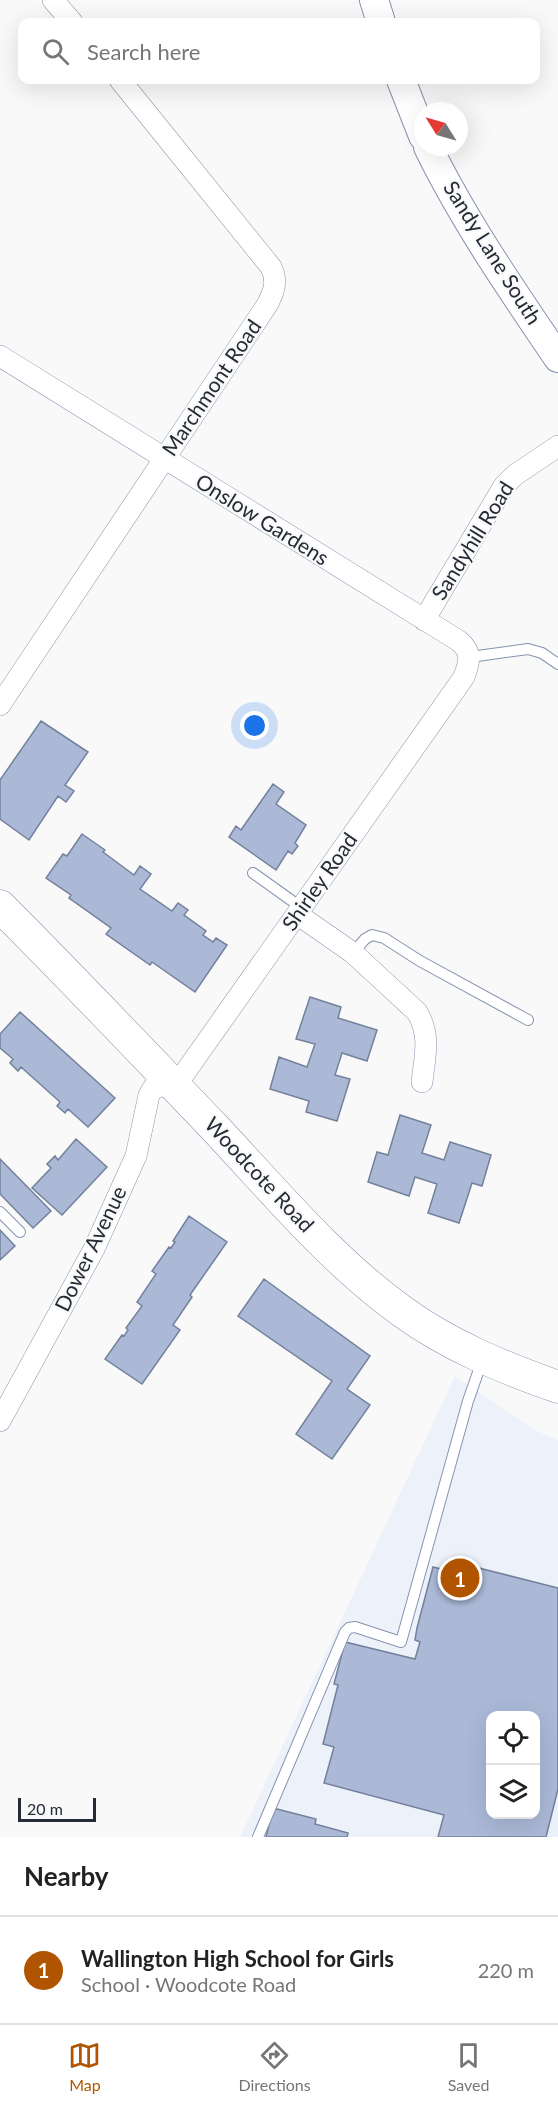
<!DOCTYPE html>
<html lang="en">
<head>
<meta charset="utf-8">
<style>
  :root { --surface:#fff; --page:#f2f2f2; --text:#222; --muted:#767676; --line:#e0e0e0; --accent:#b15400 }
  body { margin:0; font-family:Lato,sans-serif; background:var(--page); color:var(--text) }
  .controls { position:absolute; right:18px; bottom:18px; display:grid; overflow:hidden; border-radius:12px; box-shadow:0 6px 24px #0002 }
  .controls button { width:54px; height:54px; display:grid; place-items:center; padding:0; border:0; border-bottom:2px solid var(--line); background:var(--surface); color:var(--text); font:30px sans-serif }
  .compass { position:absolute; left:414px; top:102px; width:54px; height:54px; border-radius:50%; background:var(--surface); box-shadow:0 6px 24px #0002; rotate:307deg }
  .scale { position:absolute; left:18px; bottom:15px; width:78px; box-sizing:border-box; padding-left:6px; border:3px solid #242a36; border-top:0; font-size:16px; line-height:21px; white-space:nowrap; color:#242a36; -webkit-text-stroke:4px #f9f9f9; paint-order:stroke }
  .you { position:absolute; left:255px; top:726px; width:21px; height:21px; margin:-15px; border:4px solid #fff; border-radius:50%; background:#1a73e8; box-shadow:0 0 0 9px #1a73e833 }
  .badge { display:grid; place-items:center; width:39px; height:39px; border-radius:50%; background:var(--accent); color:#fff; font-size:20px; font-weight:700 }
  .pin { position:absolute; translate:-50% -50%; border:3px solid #fff; box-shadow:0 2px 6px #0006 }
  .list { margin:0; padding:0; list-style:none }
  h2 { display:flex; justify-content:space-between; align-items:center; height:78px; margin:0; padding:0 24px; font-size:26px }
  h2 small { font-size:20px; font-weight:400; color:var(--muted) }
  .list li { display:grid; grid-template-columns:39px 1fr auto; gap:18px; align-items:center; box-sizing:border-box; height:108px; padding:0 24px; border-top:2px solid var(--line) }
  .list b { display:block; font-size:22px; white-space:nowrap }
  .list p { margin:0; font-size:20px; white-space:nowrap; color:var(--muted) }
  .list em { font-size:20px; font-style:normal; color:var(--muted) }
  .icon { flex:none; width:33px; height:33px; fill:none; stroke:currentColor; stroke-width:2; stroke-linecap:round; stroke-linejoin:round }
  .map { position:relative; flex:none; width:558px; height:1837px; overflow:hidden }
  .search { position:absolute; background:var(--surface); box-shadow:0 6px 24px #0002; left:18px; right:18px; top:18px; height:66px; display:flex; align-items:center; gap:15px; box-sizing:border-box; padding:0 21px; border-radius:12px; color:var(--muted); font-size:22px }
  .sheet { height:186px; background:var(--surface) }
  nav { display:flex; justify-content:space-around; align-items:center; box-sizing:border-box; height:84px; border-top:2px solid var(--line); background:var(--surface); font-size:16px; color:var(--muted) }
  nav a { display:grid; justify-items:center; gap:3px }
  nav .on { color:var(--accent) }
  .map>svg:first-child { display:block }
  .built { fill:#edf1f9; fill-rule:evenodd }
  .building { fill:#abb9d7; stroke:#73819d; stroke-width:1.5; fill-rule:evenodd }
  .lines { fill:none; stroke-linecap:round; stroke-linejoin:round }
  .lane-casing { stroke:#8693b0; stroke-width:12 }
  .street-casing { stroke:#8693b0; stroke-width:22 }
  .secondary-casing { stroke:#8693b0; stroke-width:30 }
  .primary-casing { stroke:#8693b0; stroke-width:33 }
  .lane { stroke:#fff; stroke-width:10 }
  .street { stroke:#fff; stroke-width:21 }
  .secondary { stroke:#fff; stroke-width:28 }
  .primary { stroke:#fff; stroke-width:32 }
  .labels { text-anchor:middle; stroke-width:4.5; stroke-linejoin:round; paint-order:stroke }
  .street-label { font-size:21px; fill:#242a36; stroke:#f9f9f9 }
</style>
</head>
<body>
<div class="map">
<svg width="558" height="1837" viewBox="0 0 558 1837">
  <rect width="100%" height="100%" fill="#f9f9f9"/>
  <!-- built -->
  <path class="built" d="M455,1376L535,1430L558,1440V1837H240ZM490,1716H536V1814H490Z"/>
  <!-- building -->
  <path class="building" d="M41,721L88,752L65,785L74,791L66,802L58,796L29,840L0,819V780Z
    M273,784L284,792L276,804L306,825L295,843L298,846L292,854L288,851L276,870L229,837L236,826L241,830Z
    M82,834L105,850L103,852L134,875L140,866L151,874L140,889L172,911L178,903L188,910L184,915L206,931L203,935L213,942L216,938L227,945L195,992L152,962L150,965L106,934L111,928L69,898L71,895L46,878L63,854L67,856Z
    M310,997L341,1007L338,1018L377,1030L367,1061L342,1053L335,1075L350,1079L337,1121L306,1112L309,1101L270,1089L279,1057L307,1067L315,1044L296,1039Z
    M20,1012L115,1098L88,1127L68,1109L65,1113L57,1106L60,1102L21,1067L18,1071L10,1063L13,1059L0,1048V1034Z
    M400,1115L431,1125L422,1153L444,1160L450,1142L491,1155L482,1186L472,1183L459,1223L428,1213L437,1184L415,1177L409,1196L368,1182L377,1152L388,1155Z
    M76,1139L107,1167L62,1215L32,1188L51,1168L47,1164L55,1156L58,1160Z
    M0,1159L51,1211L33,1228L0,1194Z
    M189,1216L227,1242L190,1295L192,1297L173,1325L180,1330L142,1384L105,1359L122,1335L124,1336L128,1330L126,1328L142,1306L137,1302L156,1274L152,1271L169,1247L171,1248L175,1242L173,1241Z
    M0,1230L15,1246L0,1260Z
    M264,1279L370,1356L347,1389L370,1405L332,1459L296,1434L332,1381L238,1316Z
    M471,1566L558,1588V1789L546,1837H438L444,1815L324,1783L334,1747L323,1744L338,1685L334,1684L345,1642L415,1659L420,1642L415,1640L417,1628L433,1567L468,1576ZM490,1716H536V1814H490Z
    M273,1808L316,1819L315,1824L348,1833L347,1837H266Z"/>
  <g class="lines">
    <defs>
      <path id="lane" d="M470,657L528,649L542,653L558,664
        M253,873L302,908
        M353,953L365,939L372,935L384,938L420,961L528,1020
        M0,1212L20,1232
        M258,1837L345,1632L349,1628L355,1627L401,1642L468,1401L482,1361"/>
      <path id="street" d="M53,0L72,22
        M0,356L459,641C472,652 470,661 464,677L184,1074L173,1085L154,1087L149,1095L136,1156L94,1249L0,1421
        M424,620L504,486L515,475L558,446
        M0,705L267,305C274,292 278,281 271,267L120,80
        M297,914L353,953L417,1012C431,1036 425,1055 422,1082"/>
      <path id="secondary" d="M374,0L381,22
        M401,80L423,136
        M428,147C464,221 512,290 558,358"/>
      <path id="primary" d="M0,906C73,979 144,1054 215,1128C275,1192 332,1261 403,1312C450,1346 504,1368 558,1387"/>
    </defs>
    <!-- lane casing -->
    <use href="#lane" class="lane-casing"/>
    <!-- street casing -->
    <use href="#street" class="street-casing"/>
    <!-- secondary casing -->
    <use href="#secondary" class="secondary-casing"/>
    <!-- primary casing -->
    <use href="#primary" class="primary-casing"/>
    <!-- lane -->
    <use href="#lane" class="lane"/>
    <!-- street -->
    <use href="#street" class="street"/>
    <!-- secondary -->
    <use href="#secondary" class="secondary"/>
    <!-- primary -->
    <use href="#primary" class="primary"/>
  </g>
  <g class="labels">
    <!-- street labels -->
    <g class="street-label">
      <text transform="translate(492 253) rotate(58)" y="7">Sandy Lane South</text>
      <text transform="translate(212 388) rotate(-56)" y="7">Marchmont Road</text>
      <text transform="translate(262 520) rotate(32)" y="7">Onslow Gardens</text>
      <text transform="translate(473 541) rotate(-58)" y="7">Sandyhill Road</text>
      <text transform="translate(320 882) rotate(-55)" y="7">Shirley Road</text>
      <text transform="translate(259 1175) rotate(47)" y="7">Woodcote Road</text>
      <text transform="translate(91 1249) rotate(-64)" y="7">Dower Avenue</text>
    </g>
  </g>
</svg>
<div class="controls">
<button><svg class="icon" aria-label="locate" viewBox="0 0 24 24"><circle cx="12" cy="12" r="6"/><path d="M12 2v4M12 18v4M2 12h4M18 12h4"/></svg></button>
<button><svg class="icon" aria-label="layers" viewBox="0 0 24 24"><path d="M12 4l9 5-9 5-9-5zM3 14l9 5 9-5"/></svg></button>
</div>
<svg class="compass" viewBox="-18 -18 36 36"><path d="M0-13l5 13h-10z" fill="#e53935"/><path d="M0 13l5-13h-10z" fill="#767676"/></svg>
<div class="scale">20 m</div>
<div class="you"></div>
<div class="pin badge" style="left:460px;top:1578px">1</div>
<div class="search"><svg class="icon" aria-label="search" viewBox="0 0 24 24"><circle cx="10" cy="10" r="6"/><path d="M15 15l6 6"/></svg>Search here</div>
</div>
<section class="sheet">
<h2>Nearby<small></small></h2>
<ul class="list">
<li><span class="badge">1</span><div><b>Wallington High School for Girls</b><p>School · Woodcote Road</p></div><em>220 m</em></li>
</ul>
</section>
<nav>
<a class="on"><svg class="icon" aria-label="map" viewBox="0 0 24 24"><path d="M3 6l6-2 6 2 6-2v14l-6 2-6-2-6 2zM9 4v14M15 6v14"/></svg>Map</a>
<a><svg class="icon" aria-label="directions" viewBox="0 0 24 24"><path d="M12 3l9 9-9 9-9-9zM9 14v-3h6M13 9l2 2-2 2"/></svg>Directions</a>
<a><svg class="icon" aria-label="saved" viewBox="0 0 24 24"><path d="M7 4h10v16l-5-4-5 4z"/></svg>Saved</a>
</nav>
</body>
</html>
